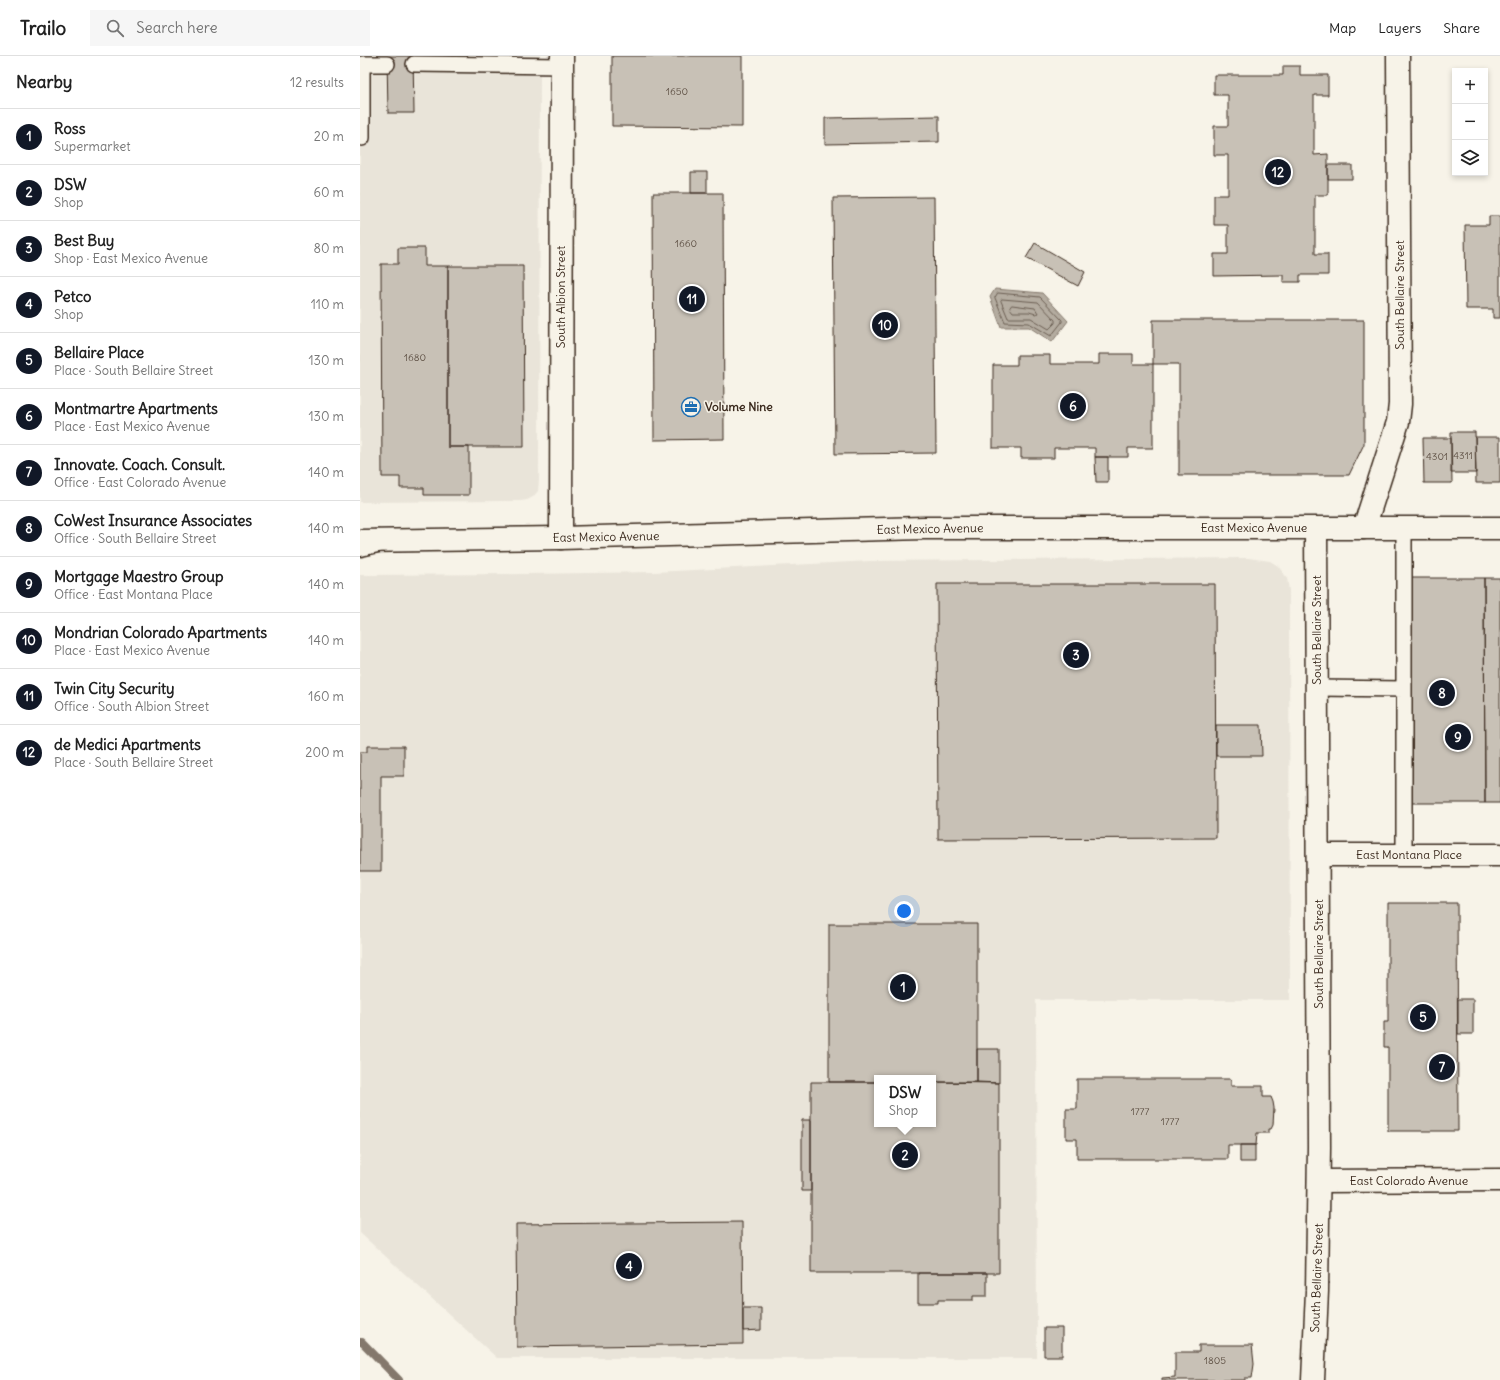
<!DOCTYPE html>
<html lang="en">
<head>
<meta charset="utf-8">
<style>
  :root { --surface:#fff; --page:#f6f6f6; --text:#222; --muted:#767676; --line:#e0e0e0; --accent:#111827 }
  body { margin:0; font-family:Delius,sans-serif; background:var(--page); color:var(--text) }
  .controls { position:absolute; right:12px; top:12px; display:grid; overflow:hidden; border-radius:0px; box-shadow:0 2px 6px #0003 }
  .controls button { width:36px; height:36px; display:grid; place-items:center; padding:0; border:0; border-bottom:1px solid var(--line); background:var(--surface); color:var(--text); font:20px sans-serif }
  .you { position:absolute; left:544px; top:855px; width:14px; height:14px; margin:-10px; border:3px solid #fff; border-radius:50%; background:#1a73e8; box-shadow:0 0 0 6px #1a73e833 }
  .badge { display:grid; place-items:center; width:26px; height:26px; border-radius:50%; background:var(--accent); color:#fff; font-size:13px; font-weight:700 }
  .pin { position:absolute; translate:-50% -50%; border:2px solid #fff; box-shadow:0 1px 4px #0006 }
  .popup { position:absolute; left:514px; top:1019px; width:62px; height:52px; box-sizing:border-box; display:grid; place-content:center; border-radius:0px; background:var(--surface); filter:drop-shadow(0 1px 3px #0005); font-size:13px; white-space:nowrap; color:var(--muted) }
  .popup b { font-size:15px; color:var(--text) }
  .popup::after { content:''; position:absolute; left:50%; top:100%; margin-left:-8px; border:8px solid transparent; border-top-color:var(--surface) }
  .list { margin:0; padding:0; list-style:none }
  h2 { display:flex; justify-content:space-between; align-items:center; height:52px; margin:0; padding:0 16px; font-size:17px }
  h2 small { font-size:13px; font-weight:400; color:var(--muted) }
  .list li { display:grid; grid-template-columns:26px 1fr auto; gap:12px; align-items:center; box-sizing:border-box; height:56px; padding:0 16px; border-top:1px solid var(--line) }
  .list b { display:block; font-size:15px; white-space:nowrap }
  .list p { margin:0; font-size:13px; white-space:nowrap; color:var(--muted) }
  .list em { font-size:13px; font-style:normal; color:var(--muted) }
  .icon { flex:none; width:22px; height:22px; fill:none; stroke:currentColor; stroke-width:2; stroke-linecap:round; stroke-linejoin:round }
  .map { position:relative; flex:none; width:1140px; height:1324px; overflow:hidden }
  header { display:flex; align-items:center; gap:24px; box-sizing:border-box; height:56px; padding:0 20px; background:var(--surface); border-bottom:1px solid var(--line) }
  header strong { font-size:19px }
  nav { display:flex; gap:22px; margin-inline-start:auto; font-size:14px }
  .search { width:280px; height:36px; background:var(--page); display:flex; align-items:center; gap:10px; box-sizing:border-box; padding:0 14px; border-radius:0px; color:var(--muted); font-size:15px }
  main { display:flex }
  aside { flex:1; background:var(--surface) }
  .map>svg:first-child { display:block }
  .built { fill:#e9e4d9; fill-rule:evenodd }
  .water { fill:#b4aca0; stroke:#84786c }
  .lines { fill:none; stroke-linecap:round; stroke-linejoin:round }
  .shore { stroke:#6b5e52; stroke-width:1 }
  .stream { stroke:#84786c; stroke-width:8 }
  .building { fill:#c8c1b6; stroke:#3b2a1e }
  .lane-casing { stroke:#3b2a1e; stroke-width:18 }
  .street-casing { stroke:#3b2a1e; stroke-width:25 }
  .secondary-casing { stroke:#3b2a1e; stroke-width:25 }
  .primary-casing { stroke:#3b2a1e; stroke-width:25 }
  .lane { stroke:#f7f3e8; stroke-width:15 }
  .street { stroke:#f7f3e8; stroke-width:22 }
  .secondary { stroke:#f7f3e8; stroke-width:22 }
  .primary { stroke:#f7f3e8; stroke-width:22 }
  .labels { text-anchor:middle; stroke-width:3; stroke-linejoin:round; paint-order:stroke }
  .number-label { font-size:10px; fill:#5e5044 }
  .street-label { font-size:12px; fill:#3b2a1e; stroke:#f7f3e8 }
  .poi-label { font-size:12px; font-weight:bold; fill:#3b2a1e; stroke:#f7f3e8; text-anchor:start }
</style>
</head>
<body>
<header>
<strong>Trailo</strong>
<div class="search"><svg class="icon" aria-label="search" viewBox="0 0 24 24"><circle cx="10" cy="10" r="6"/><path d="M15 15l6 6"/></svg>Search here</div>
<nav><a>Map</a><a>Layers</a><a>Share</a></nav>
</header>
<main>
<aside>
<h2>Nearby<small>12 results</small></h2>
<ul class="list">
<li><span class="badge">1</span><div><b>Ross</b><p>Supermarket</p></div><em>20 m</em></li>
<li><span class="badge">2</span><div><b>DSW</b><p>Shop</p></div><em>60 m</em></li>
<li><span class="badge">3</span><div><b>Best Buy</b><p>Shop · East Mexico Avenue</p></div><em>80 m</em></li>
<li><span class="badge">4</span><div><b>Petco</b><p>Shop</p></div><em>110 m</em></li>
<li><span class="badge">5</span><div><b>Bellaire Place</b><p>Place · South Bellaire Street</p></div><em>130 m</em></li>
<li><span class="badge">6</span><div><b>Montmartre Apartments</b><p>Place · East Mexico Avenue</p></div><em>130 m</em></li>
<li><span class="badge">7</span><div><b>Innovate. Coach. Consult.</b><p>Office · East Colorado Avenue</p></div><em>140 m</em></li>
<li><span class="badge">8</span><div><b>CoWest Insurance Associates</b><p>Office · South Bellaire Street</p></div><em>140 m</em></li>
<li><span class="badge">9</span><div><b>Mortgage Maestro Group</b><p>Office · East Montana Place</p></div><em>140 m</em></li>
<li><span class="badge">10</span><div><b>Mondrian Colorado Apartments</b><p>Place · East Mexico Avenue</p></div><em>140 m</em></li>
<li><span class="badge">11</span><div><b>Twin City Security</b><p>Office · South Albion Street</p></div><em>160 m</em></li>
<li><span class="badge">12</span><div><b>de Medici Apartments</b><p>Place · South Bellaire Street</p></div><em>200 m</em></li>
</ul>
</aside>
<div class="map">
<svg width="1140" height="1324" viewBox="0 0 1140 1324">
  <rect width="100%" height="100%" fill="#f7f3e8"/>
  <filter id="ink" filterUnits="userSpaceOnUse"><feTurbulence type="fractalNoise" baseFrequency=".025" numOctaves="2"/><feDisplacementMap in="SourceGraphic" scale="8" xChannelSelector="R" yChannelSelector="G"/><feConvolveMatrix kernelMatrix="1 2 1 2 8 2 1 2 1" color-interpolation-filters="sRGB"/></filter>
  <g filter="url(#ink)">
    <!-- built -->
    <path class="built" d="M0,0H180L179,424L178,435L173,441L167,444L160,445L0,446Z
      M888,502L910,505L918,510L927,522L929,535L930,944H676L677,1302H137L0,1177V519L166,518L294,516L511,505ZM517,1022H573V1068H517Z"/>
    <!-- water -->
    <path class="water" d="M635,233L682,237L708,265L692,286L669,271H641L630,241Z"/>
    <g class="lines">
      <!-- shore -->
      <path class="shore" d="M638,237L680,241L702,264V266L691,280L669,267L645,266L635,242Z
        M642,243L678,246L695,264V267L689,273L671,262H648L641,245Z
        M652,249L675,252L678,257L676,258L669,256H653L650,252Z"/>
      <!-- stream -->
      <path class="stream" d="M0,1286H2L39,1324"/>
    </g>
    <!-- building -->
    <path class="building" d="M27,0H53L54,57H28Z
      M252,0H382V71L252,70Z
      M923,10H940V19H968V39H954V99L968,98V139H955V198H968V219H940V226H923V219L854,220V198H868V169H854V139H868V99H854V70H868V39H854V19H923Z
      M579,60V86L465,88V62Z
      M968,109H992V123H968Z
      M331,116H347V137H331Z
      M293,137H363L364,383L294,384Z
      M574,141L576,397L475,398L473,142Z
      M1129,160H1140V262H1133V253H1106L1105,169H1129Z
      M675,187L725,216L718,230L666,202Z
      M38,192H65V210H88V391H109V439H64V432H40V421H22L21,208H38Z
      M88,210H163L164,391H88Z
      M793,264H1004V388L989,419H819V308H793Z
      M739,298H773V308H793V392H768V401H735V392H694V402H661V392H633V309H657V299H690V308H739Z
      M1091,376H1115L1116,417H1091Z
      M1115,381H1140V427H1116Z
      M1063,382H1091L1092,427H1064Z
      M735,401H748V426H736Z
      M1046,522H1124L1125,747H1047Z
      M1124,522H1140V747H1125Z
      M577,528H855L856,782L578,783Z
      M856,669H901L902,700H856Z
      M7,690H44V720H21V815H0V696H7Z
      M1028,847H1097L1098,1075H1028V991H1024V966H1028Z
      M469,868H617V1026H573V1022H517V1026H469Z
      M1098,943H1113V978H1098Z
      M617,993H639V1027L617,1026Z
      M717,1023H871V1030H903V1041H911L913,1046L914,1052L913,1069L911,1073H908V1077H897L896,1089H868V1103H717V1083H706V1053H717Z
      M451,1026H517V1068H573V1026L639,1027V1217H451Z
      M442,1064H451V1135H442Z
      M880,1089H895V1106H880Z
      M382,1166L383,1288L157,1291L156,1168Z
      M558,1217H627V1240H613V1244H578V1247H558Z
      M383,1252H401V1274L383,1275Z
      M684,1272H702V1300H684Z
      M839,1289H892L894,1308L892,1322H885V1324H802V1322L815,1321V1296H839Z"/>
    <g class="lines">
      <defs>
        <path id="lane" d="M54,8L202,10
          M2,82V8H27
          M1044,472V799
          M957,632L1044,633"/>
        <path id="street" d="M1004,472L1038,366L1040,348L1038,0
          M201,482L202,0
          M959,799H1140
          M959,1125L1140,1124"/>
        <path id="secondary" d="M0,485L201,482L563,472H1140
          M953,1324L957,1235L959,1091L956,473"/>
        <path id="primary" d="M0,489L17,485"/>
      </defs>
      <!-- lane casing -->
      <use href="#lane" class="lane-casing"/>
      <!-- street casing -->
      <use href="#street" class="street-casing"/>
      <!-- secondary casing -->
      <use href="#secondary" class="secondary-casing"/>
      <!-- primary casing -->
      <use href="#primary" class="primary-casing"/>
      <!-- lane -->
      <use href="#lane" class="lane"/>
      <!-- street -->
      <use href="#street" class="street"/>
      <!-- secondary -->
      <use href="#secondary" class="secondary"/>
      <!-- primary -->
      <use href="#primary" class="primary"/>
    </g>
  </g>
  <!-- icons -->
  <defs>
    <symbol id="office-ring" viewBox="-11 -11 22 22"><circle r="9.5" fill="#f7f3e8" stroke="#1f6fb2" stroke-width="1.5"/><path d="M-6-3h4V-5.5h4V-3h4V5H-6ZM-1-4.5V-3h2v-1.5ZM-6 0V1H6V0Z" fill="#1f6fb2"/></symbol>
  </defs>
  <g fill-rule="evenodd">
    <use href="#office-ring" x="320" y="340" width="22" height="22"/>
  </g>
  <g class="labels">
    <!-- number labels -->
    <g class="number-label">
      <text x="317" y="39">1650</text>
      <text x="326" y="191">1660</text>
      <text x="55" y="305">1680</text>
      <text x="1103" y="403">4311</text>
      <text x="1077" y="404">4301</text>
      <text x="780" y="1059">1777</text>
      <text x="810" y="1069">1777</text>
      <text x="855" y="1308">1805</text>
    </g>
    <!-- street labels -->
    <g class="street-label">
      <text transform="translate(1040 239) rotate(-90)" y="4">South Bellaire Street</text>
      <text transform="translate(201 241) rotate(-90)" y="4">South Albion Street</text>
      <text x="894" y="476">East Mexico Avenue</text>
      <text transform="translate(570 473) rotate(-1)" y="4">East Mexico Avenue</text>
      <text transform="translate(246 481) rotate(-1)" y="4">East Mexico Avenue</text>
      <text transform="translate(957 574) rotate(-90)" y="4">South Bellaire Street</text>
      <text x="1049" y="803">East Montana Place</text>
      <text transform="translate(959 898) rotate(-90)" y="4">South Bellaire Street</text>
      <text x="1049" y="1129">East Colorado Avenue</text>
      <text transform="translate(957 1222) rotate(-88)" y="4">South Bellaire Street</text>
    </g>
    <!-- poi labels -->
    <g class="poi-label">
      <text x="345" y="355">Volume Nine</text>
    </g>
  </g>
</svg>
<div class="controls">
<button>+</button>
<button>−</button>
<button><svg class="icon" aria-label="layers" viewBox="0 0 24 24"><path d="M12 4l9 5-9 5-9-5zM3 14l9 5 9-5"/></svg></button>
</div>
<div class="you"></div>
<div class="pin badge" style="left:543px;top:931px">1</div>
<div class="pin badge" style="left:545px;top:1099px">2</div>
<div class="popup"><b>DSW</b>Shop</div>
<div class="pin badge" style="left:716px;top:599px">3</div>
<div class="pin badge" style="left:269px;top:1210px">4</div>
<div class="pin badge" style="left:1063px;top:961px">5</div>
<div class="pin badge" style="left:713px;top:350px">6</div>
<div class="pin badge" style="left:1082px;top:1011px">7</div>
<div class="pin badge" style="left:1082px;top:637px">8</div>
<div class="pin badge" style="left:1098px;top:681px">9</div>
<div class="pin badge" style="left:525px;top:269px">10</div>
<div class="pin badge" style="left:332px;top:243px">11</div>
<div class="pin badge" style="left:918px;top:116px">12</div>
</div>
</main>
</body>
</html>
